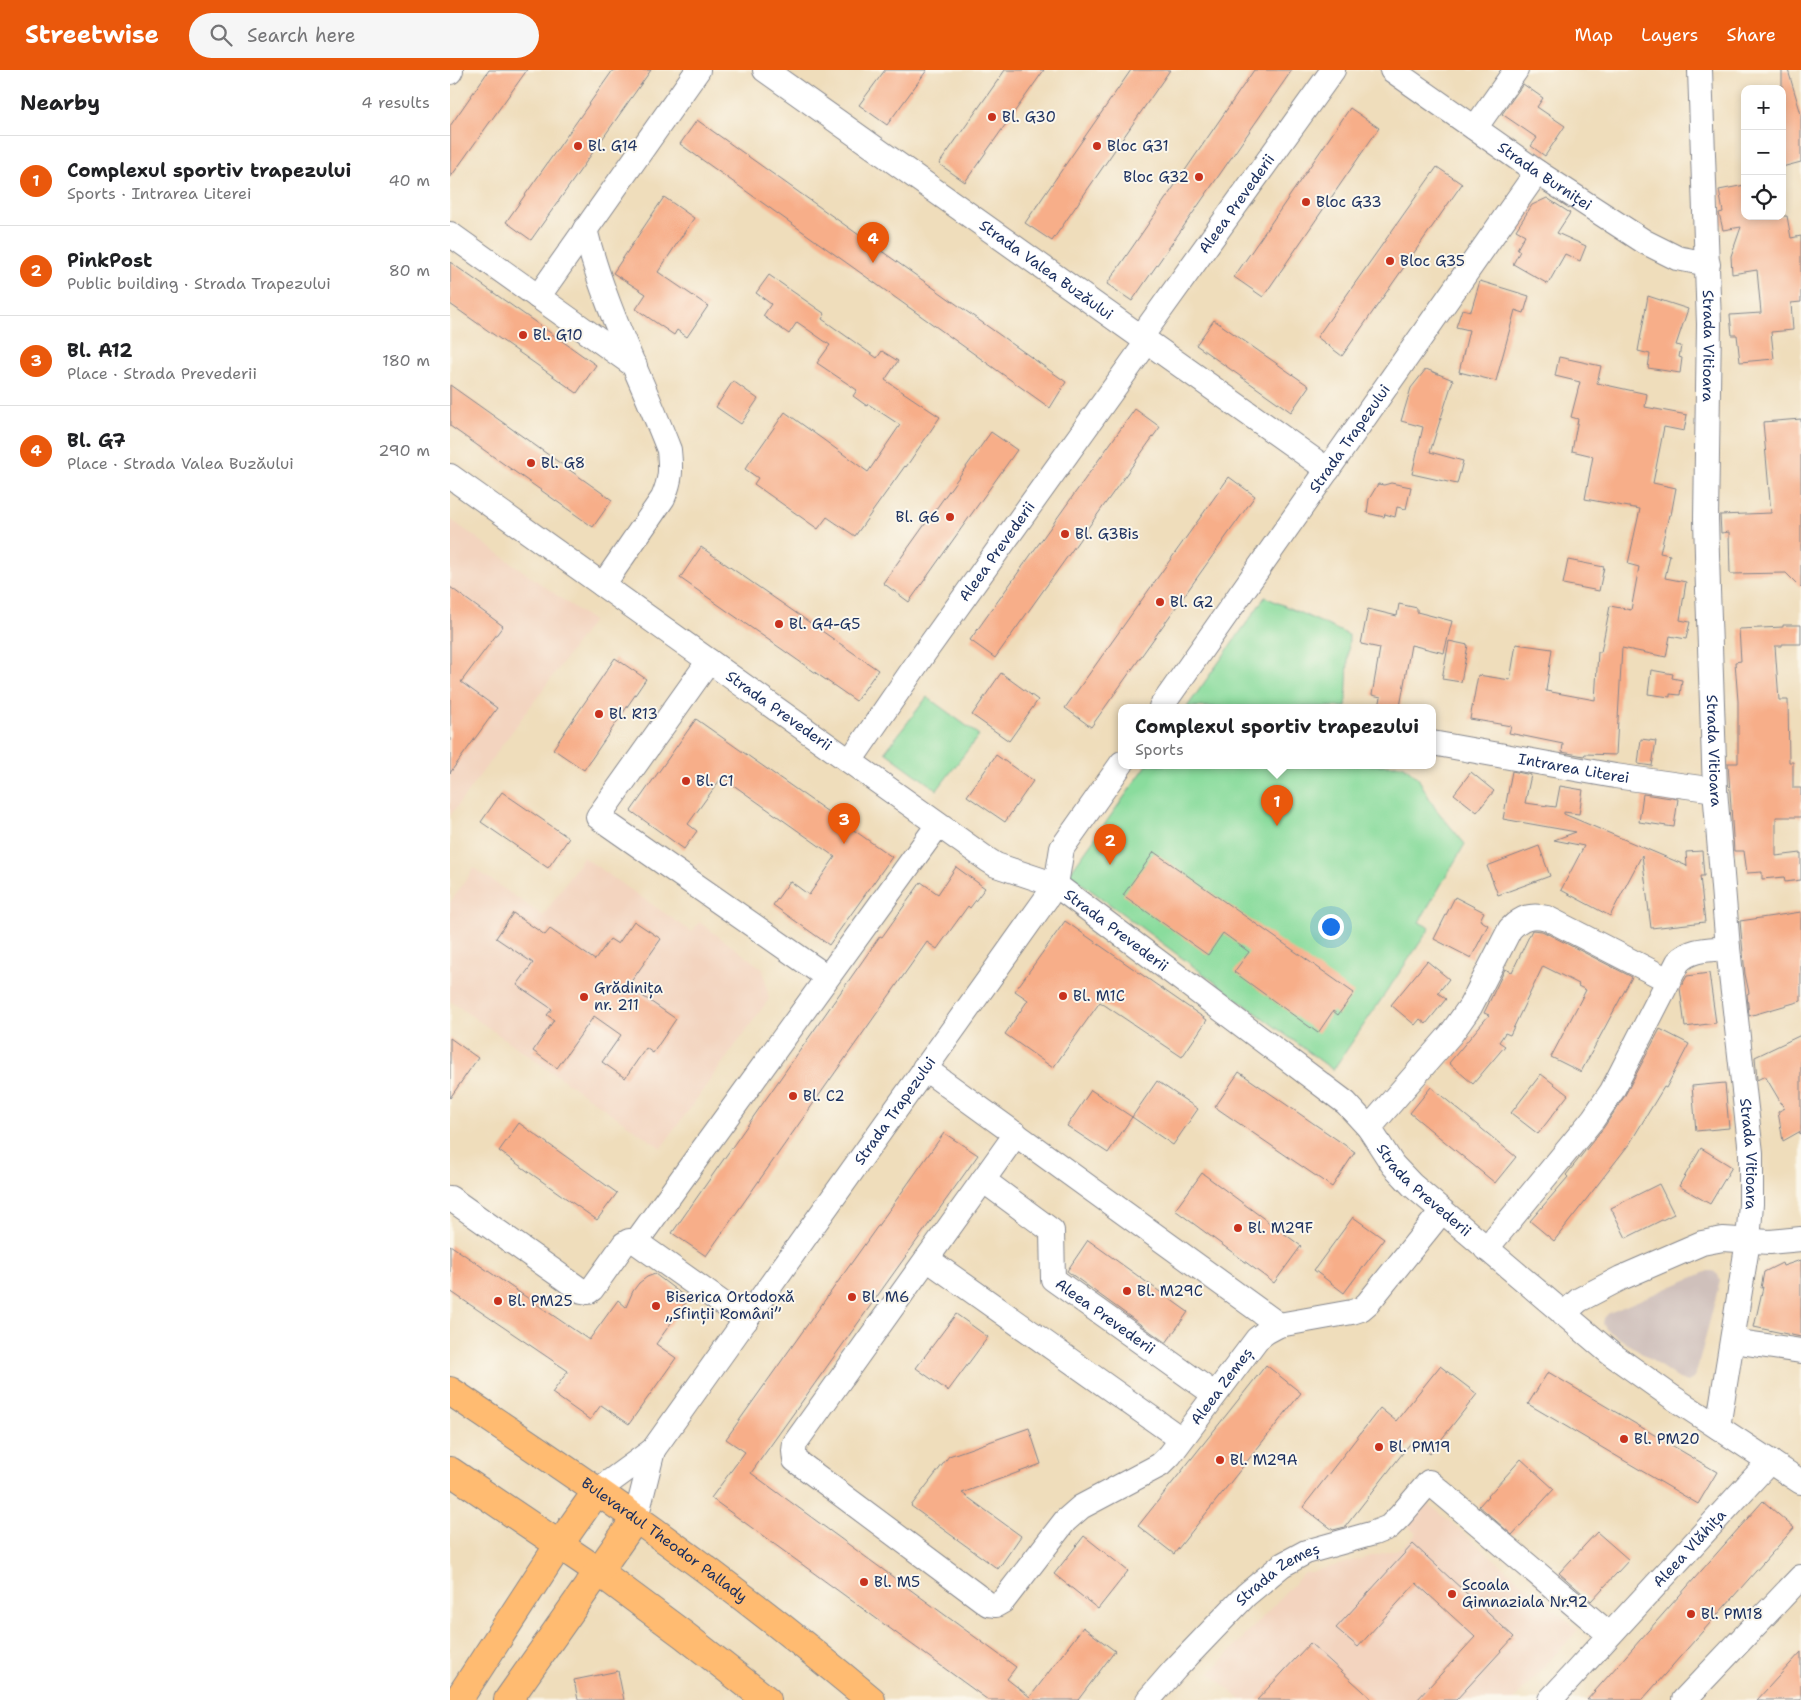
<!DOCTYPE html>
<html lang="en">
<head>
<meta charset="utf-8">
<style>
  :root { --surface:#fff; --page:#f6f6f6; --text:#202124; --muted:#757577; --line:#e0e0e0; --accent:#ea580c }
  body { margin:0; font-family:"Shantell Sans",sans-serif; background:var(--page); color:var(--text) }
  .controls { position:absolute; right:15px; top:15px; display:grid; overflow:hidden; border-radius:10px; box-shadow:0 2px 8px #0003 }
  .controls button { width:45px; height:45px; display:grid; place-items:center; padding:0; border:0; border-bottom:1px solid var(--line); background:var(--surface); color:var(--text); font:25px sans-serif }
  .you { position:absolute; left:880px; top:856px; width:18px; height:18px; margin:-12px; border:4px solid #fff; border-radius:50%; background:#1a73e8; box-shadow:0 0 0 8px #1a73e833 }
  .badge { display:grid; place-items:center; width:32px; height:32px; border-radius:50%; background:var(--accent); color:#fff; font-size:16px; font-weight:700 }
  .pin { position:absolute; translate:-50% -41px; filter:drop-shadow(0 1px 2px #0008) }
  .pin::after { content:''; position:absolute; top:26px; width:18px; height:15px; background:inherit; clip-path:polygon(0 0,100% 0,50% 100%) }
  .popup { position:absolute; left:668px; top:634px; width:318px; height:65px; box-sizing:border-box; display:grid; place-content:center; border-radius:10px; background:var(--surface); filter:drop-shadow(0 1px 4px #0005); font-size:16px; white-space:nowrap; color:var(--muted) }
  .popup b { font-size:19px; color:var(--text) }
  .popup::after { content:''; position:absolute; left:50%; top:100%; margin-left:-10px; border:10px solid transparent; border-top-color:var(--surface) }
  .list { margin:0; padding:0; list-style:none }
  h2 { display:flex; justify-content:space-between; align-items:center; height:65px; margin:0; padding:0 20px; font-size:21px }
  h2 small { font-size:16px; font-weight:400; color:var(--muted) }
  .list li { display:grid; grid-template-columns:32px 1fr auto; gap:15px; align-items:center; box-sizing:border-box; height:90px; padding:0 20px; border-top:1px solid var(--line) }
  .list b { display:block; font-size:19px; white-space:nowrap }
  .list p { margin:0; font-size:16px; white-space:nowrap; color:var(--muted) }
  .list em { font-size:16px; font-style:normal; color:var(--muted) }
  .icon { flex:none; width:28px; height:28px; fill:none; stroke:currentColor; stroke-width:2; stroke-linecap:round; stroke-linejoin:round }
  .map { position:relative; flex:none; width:1351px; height:1630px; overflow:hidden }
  header { display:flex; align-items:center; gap:30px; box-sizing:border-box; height:70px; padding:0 25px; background:var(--accent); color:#fff }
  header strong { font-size:24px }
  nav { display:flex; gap:28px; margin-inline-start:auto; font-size:18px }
  .search { width:350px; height:45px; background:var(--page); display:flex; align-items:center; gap:12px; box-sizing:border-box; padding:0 18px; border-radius:28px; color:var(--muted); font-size:19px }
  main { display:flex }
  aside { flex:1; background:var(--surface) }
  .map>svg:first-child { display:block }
  .built { fill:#f3d4bf }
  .industrial { fill:#cfc0bb }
  .green { fill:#8adc9d; stroke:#52867e }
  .building { fill:#f7ae89 }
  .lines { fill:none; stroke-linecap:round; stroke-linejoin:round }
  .minor-casing { stroke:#85868c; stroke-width:26 }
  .major-casing { stroke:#85868c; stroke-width:30 }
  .minor { stroke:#fff; stroke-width:24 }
  .major { stroke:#ffbb71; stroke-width:28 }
  .poi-dot { fill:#c8321e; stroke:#fbf7ec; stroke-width:2 }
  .labels { text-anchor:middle; stroke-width:4; stroke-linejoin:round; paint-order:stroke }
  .poi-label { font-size:15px; fill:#1b2f5e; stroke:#fbf7ec; text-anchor:start }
  .street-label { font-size:15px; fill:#1b2f5e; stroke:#fbf7ec }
</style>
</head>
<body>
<header>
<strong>Streetwise</strong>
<div class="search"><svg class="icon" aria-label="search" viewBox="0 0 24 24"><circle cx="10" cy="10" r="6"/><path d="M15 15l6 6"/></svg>Search here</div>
<nav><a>Map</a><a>Layers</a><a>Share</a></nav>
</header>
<main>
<aside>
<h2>Nearby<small>4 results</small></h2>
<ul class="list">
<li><span class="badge">1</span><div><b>Complexul sportiv trapezului</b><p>Sports · Intrarea Literei</p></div><em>40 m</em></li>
<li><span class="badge">2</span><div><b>PinkPost</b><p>Public building · Strada Trapezului</p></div><em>80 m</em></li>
<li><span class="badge">3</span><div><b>Bl. A12</b><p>Place · Strada Prevederii</p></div><em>180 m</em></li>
<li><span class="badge">4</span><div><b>Bl. G7</b><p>Place · Strada Valea Buzăului</p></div><em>290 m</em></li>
</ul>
</aside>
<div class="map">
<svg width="1351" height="1630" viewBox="0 0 1351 1630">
  <rect width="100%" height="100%" fill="#fbf7ec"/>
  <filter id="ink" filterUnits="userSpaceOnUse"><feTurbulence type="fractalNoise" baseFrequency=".02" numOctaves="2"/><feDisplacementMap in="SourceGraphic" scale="10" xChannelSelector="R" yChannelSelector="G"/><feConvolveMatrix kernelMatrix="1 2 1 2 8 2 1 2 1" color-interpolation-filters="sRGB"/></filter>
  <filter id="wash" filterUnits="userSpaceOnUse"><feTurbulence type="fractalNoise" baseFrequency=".0096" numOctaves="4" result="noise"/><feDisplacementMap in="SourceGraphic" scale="20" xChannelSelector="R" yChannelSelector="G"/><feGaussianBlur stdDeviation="1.12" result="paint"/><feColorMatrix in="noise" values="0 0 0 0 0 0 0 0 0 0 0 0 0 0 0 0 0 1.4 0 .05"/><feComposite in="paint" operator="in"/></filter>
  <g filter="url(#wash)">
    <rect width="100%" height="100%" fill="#efddbb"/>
    <!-- built -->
    <path class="built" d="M0,449L143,551L0,746Z
      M133,787L242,862L249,852L313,899L319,929L211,1078L0,931V833L24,798L93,846Z
      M978,1433L1128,1560L1064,1630H791L760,1603L853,1504L952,1478L966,1464L957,1455Z"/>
    <!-- industrial -->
    <path class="industrial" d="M1258,1201H1263L1268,1205L1270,1211L1247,1300L1243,1309L1238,1312L1229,1309L1156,1259L1153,1254L1154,1248L1159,1243Z"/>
    <!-- green -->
    <path class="green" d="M815,527L899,565L896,637H737Z
      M477,627L529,665L487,720L435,682Z
      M697,695H953L968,708L985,738L1015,774L969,852L980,858L883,1000L619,804Z"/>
    <g id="blocks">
      <!-- building -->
      <path class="building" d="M39,0H77L0,108V56Z
        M163,0H201L81,170L56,152Z
        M435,0H477L437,55L409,35Z
        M555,0H594L515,112L489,94Z
        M681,0H720L602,171L575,153Z
        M804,0H842L682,231L657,214Z
        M1332,0H1338L1351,44V92L1332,97Z
        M1073,14L1093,28L1087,37L1115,56L1095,86L1081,76L1087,68L1052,44Z
        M900,38L929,58L813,227L784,207Z
        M247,50L616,312L600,338L230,74Z
        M987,97L1012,114L892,286L867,267Z
        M1295,115V146H1337L1341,168L1351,166V232L1341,233L1343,260L1321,262L1324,289L1290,292L1287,265H1282L1280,245L1311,243L1307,200L1282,204L1281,186L1291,157L1273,160L1269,143L1273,142L1269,120Z
        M214,127L244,148L208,202L258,236L237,267L227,260L224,265L186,239L196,224L163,203Z
        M1097,128L1120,143L1107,163L1136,176L1130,191L1115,184L1098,214L1063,194L1070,181L1067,179L1075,165L1066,160L1082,135Z
        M0,192L146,295L127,323L0,234Z
        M319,205L375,244L372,249L427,288L432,281L448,291L435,310L490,347L456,397L455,396L405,466L377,447L368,459L304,414L308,408L295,399L335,342L418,402L450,355L418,334L417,336L403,326L407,320L367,293L380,275L347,252L339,264L313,246L321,234L306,223Z
        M1030,211L1079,226L1074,243L1065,240L1046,311L1009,302L1019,260L1006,257L1012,239L1021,241Z
        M1198,226L1238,239L1226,275L1231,276L1229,287L1232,288L1230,303L1198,298L1200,284L1188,281Z
        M764,250L859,316L841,342L746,275Z
        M1109,287L1151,296L1147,313L1197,324L1195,337L1237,345L1234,361L1214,357L1203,413L1226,418L1221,445H1219L1210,483L1220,485L1215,508L1236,512L1230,550L1240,552L1236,569L1220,566L1216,587L1172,578L1166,685L1135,684L1134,686L1112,682L1113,674L1059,663L1061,656L1020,649L1028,605L1060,610L1066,574L1102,579L1096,621L1145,630L1148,582H1151L1160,536L1181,540L1189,497L1178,494L1190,439L1135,429L1143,386L1122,381L1128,349L1121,347L1130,312L1105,306Z
        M976,299L1003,310L980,382L1013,391L1007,414L962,404L973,357L951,351L961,318Z
        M283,311L308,329L291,354L266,337Z
        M0,315L162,430L143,457L0,356Z
        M685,339L710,357L545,588L520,570Z
        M1351,349V518L1336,503L1280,504L1279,462L1271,463L1270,445L1321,443L1313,352Z
        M541,362L567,380L459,532L433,513Z
        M779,407L805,426L641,657L615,638Z
        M941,413L961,417L956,439L947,437L945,447L935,444L934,447L917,443L919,429L928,414L934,415Z
        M251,477L428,600L406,631L230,508Z
        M1118,490L1154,497L1149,521L1113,514Z
        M0,517L53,556L11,612L47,638L0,703Z
        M949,534L967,538V542L1002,551L994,583L961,575L950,637H929L931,627L922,625L930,578L911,574L918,539L947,546Z
        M1333,555H1351V574H1332V576H1325L1329,630H1338L1339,692H1343V718H1351V747H1326V786L1351,783V810L1335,812L1334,807L1312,809V802L1297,803L1294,781H1284L1278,693H1288V631L1285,592L1291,591L1289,559L1333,557Z
        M999,571L1018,575L1011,612L992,609Z
        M165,588L196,609L134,700L103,679Z
        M1201,600L1223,604L1222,608L1232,610L1230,625L1220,624V627L1198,624Z
        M551,603L588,630L559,671L522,645Z
        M246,649L442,787L379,875L323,835L340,811L359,825L385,787L272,707L238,754L247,761L234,779L181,741Z
        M1191,669L1206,671L1202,696L1188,694Z
        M546,685L583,711L555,752L517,726Z
        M1062,701L1081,705L1075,733L1106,737L1110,716L1133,720L1129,744L1114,742V744L1237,796L1236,782L1252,781L1254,806H1250L1255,852L1201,858L1192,785L1160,846L1111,820L1134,776L1104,770L1126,762L1053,749Z
        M1021,702L1044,721L1027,742L1004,724Z
        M52,722L119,768L98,798L31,752Z
        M1193,724L1228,729L1224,757L1189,752Z
        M1089,776L1100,806L1048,825L1037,796Z
        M704,782L904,923L888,945L883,941L868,963L784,902L799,882L773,863L758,885L673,825Z
        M506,797L535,818L520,838L518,836L487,879L477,872L256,1186L222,1163L430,866L432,867L471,812L488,824Z
        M1005,827L1034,842L1030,850L1038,855L1021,888L984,869Z
        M1351,842V931L1299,946L1297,924L1299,923L1295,904L1290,851Z
        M63,843L95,865L100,859L145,890L160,869L168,874L184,851L211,869L178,916L226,949L203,983L196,978L175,1008L152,992L171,965L144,946L107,998L83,981L104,950L97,945L102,939L67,915L83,893L46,868Z
        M615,851L757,950L732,987L650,932L603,998L555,964L578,930L565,921Z
        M1082,860L1092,861L1182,907L1131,1002L1101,987L1136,920L1128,916L1129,914L1093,896L1060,965L1055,963L1049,972L1055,976L1023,1014L999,993L1039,945L1034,943L1055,899L1062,902Z
        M977,891L999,909L988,923L996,929L976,954L970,949L965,955L941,935Z
        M1259,903L1266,953L1235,957L1230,918L1237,906Z
        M1210,959L1239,974L1216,1018L1214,1017L1180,1073L1104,1171L1080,1151L1118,1107L1116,1105L1154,1057L1174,1027Z
        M1351,965V1065L1349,1062L1333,1071L1328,1042L1334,1038L1315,1006L1307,1010L1305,987Z
        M0,968L28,988L0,1028Z
        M789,1002L905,1082L882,1117L765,1037Z
        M1091,1004L1118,1025L1088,1064L1061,1043Z
        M707,1011L748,1039L723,1075L682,1047Z
        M1275,1013L1279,1058L1246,1061L1242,1016Z
        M981,1017L1066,1087L1045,1113L960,1043Z
        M641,1020L682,1047L658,1083L617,1056Z
        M69,1053L167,1123L147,1150L49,1081Z
        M494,1063L528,1085L301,1403L566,1597L557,1609L580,1627L633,1557L665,1581L628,1630H538L261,1428L295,1382L276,1369Z
        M1251,1078L1282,1097L1260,1134L1229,1116Z
        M752,1103L851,1176L824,1213L725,1140Z
        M1209,1114L1224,1144L1176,1168L1161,1138Z
        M903,1147L934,1169L894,1223L864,1200Z
        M638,1170L738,1242L716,1273L617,1201Z
        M0,1175L139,1270L168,1230L176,1237L183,1221L189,1213L197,1207L205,1204L238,1229L206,1274L226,1288L179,1354L151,1335L140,1350L102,1323L118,1301L0,1221Z
        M1351,1190V1267L1304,1257L1313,1217L1311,1218L1314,1202L1332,1193L1333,1196Z
        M506,1244L538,1267L498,1321L466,1298Z
        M816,1295L851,1323L724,1484L688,1456Z
        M990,1296L1027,1324L980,1384L963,1370L895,1457L883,1460L853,1437L930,1338L946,1351Z
        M1098,1302L1267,1402L1248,1434L1078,1334Z
        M579,1358L591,1394L512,1423L571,1466L548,1499L461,1436L499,1386Z
        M1071,1389L1104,1419L1062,1465L1029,1436Z
        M1313,1431L1344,1458L1192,1630H1137Z
        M1147,1462L1179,1490L1141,1531L1109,1503Z
        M634,1466L678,1501L648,1539L604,1504Z
        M963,1474L1064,1567L1006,1630H967L1025,1567L966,1513L908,1577L886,1558Z
        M860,1573L923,1630H807Z
        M1351,1582V1630H1307Z
        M168,1601L174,1630H128L124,1610Z"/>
    </g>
  </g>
  <g filter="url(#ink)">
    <use href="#blocks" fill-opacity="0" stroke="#85868c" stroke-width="1"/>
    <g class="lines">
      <defs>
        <g id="minor">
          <path id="s1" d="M315,0L878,400"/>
          <path id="s2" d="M942,0L1087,102L1195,172L1227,188L1258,194"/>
          <path id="s3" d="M1250,0L1259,254L1256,449L1258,520L1265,720L1278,878L1301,1083V1134L1298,1171L1268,1357"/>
          <path d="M0,2L1,0"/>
          <path d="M1025,58L1066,0"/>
          <path d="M135,159C153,235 191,307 219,380C221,400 221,409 213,428L153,515"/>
          <path d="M0,164L185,296"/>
          <path d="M88,227L248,0"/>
          <path id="s4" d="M691,267L883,0"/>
          <path id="s5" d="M0,406L538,790L546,795L606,815L896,1033L919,1058L943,1095L962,1115L1160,1283L1222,1327L1351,1412"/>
          <path d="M259,591L148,747L377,907"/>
          <path id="s6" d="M711,637L1087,102"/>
          <path id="s7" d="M982,673L1165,706L1265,720"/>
          <path id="s8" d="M400,691L475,582L697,272"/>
          <path d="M474,998L829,1255"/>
          <path d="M919,1058L1001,964L1020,937L1060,859C1072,847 1081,844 1097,848L1218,910"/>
          <path id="s9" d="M566,1064L345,1373L344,1381L345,1390L538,1534L546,1535L553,1531L615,1451L631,1437L710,1395L720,1385L807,1269L816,1262L829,1255L902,1242L911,1239L918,1233L992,1141"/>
          <path id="s10" d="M533,1110L602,1161L603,1209L764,1324"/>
          <path d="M0,1128L132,1221L138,1222L142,1219L174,1174L179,1171L186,1172L296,1250"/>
          <path d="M186,1172L488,755"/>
          <path d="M1036,1179L1143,1049L1162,1021L1228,892C1241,878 1260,880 1278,878"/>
          <path d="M477,1189L731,1369"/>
          <path d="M1113,1244L1129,1230L1171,1208L1252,1173L1273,1169L1320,1172L1351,1169"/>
          <path d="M1283,1271L1351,1281"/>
          <path id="s11" d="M147,1421L203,1380L606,815L612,778L672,693"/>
          <path d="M186,1448L203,1380"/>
          <path id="s12" d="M698,1630L725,1599L796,1525L832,1495L856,1482L924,1463L939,1457L950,1446L979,1412L1159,1564"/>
          <path id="s13" d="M1100,1630L1320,1391"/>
          <path d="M1234,1630L1351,1507"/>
        </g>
        <g id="major">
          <path id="s14" d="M0,1321C62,1363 124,1404 184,1447C266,1505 345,1566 421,1630"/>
          <path d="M0,1401L148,1501L234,1565L317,1630"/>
          <path d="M8,1630L109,1475L147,1421"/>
          <path d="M58,1630L186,1448"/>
        </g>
      </defs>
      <!-- minor casing -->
      <use href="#minor" class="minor-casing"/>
      <!-- major casing -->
      <use href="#major" class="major-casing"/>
      <!-- minor -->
      <use href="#minor" class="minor"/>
      <!-- major -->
      <use href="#major" class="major"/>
    </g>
  </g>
  <!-- markers -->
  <g class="poi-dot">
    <circle cx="542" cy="47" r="5"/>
    <circle cx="128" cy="76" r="5"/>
    <circle cx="647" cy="76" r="5"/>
    <circle cx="749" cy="107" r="5"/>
    <circle cx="856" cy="132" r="5"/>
    <circle cx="940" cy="191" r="5"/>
    <circle cx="73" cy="265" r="5"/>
    <circle cx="81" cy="393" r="5"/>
    <circle cx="500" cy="447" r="5"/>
    <circle cx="615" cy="464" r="5"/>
    <circle cx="710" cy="532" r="5"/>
    <circle cx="329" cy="554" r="5"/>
    <circle cx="149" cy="644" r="5"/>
    <circle cx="236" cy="711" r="5"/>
    <circle cx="613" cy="926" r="5"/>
    <circle cx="134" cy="927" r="5"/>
    <circle cx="343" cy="1026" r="5"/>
    <circle cx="788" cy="1158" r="5"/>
    <circle cx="677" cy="1221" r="5"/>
    <circle cx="402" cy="1227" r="5"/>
    <circle cx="48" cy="1231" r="5"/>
    <circle cx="206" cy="1236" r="5"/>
    <circle cx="1174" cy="1369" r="5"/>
    <circle cx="929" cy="1377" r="5"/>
    <circle cx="770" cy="1390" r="5"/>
    <circle cx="414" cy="1512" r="5"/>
    <circle cx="1002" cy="1524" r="5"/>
    <circle cx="1241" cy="1544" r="5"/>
  </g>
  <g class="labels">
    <!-- poi labels -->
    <g class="poi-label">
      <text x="552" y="52">Bl. G30</text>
      <text x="138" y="81">Bl. G14</text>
      <text x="657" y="81">Bloc G31</text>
      <text x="739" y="112" text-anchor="end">Bloc G32</text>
      <text x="866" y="137">Bloc G33</text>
      <text x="950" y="196">Bloc G35</text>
      <text x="83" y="270">Bl. G10</text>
      <text x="91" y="398">Bl. G8</text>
      <text x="490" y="452" text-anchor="end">Bl. G6</text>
      <text x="625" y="469">Bl. G3Bis</text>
      <text x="720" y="537">Bl. G2</text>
      <text x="339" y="559">Bl. G4-G5</text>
      <text x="159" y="649">Bl. R13</text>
      <text x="246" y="716">Bl. C1</text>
      <text x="144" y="923">Grădinița<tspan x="144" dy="17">nr. 211</tspan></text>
      <text x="623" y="931">Bl. M1C</text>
      <text x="353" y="1031">Bl. C2</text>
      <text x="798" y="1163">Bl. M29F</text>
      <text x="687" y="1226">Bl. M29C</text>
      <text x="216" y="1232">Biserica Ortodoxă<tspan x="216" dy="17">„Sfinții Români”</tspan></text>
      <text x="412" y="1232">Bl. M6</text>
      <text x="58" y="1236">Bl. PM25</text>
      <text x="1184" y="1374">Bl. PM20</text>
      <text x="939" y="1382">Bl. PM19</text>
      <text x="780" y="1395">Bl. M29A</text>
      <text x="424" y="1517">Bl. M5</text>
      <text x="1012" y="1520">Scoala<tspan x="1012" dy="17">Gimnaziala Nr.92</tspan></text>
      <text x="1251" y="1549">Bl. PM18</text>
    </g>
    <!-- street labels -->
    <g class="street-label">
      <text dy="5" stroke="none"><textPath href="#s2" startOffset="186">Strada Burniței</textPath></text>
      <text dy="5" stroke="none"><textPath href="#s4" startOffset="164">Aleea Prevederii</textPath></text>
      <text dy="5" stroke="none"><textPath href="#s1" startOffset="345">Strada Valea Buzăului</textPath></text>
      <text dy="5" stroke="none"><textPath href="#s3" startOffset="276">Strada Vitioara</textPath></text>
      <text dy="5" stroke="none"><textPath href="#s6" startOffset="328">Strada Trapezului</textPath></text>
      <text dy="5" stroke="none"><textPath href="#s8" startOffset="256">Aleea Prevederii</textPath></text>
      <text dy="5" stroke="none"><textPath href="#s5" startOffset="404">Strada Prevederii</textPath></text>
      <text dy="5" stroke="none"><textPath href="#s3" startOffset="681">Strada Vitioara</textPath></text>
      <text dy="5" stroke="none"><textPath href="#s7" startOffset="144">Intrarea Literei</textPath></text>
      <text dy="5" stroke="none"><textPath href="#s5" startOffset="809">Strada Prevederii</textPath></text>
      <text dy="5" stroke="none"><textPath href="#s11" startOffset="486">Strada Trapezului</textPath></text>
      <text dy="5" stroke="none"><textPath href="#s3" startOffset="1086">Strada Vitioara</textPath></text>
      <text dy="5" stroke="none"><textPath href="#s5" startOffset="1214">Strada Prevederii</textPath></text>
      <text dy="5" stroke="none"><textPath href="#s10" startOffset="198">Aleea Prevederii</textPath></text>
      <text dy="5" stroke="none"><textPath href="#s9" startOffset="966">Aleea Zemeș</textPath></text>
      <text dy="5" stroke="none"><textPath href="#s14" startOffset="261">Bulevardul Theodor Pallady</textPath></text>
      <text dy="5" stroke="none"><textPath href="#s13" startOffset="206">Aleea Vlăhița</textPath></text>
      <text dy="5" stroke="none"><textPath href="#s12" startOffset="182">Strada Zemeș</textPath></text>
    </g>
  </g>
</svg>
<div class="controls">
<button>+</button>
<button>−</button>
<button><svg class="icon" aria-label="locate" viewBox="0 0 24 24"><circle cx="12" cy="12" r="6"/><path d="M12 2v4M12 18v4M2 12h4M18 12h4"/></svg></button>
</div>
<div class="you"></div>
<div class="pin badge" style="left:827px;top:756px">1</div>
<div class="popup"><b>Complexul sportiv trapezului</b>Sports</div>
<div class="pin badge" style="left:660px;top:795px">2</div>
<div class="pin badge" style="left:394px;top:774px">3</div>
<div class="pin badge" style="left:423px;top:193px">4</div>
</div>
</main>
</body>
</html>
